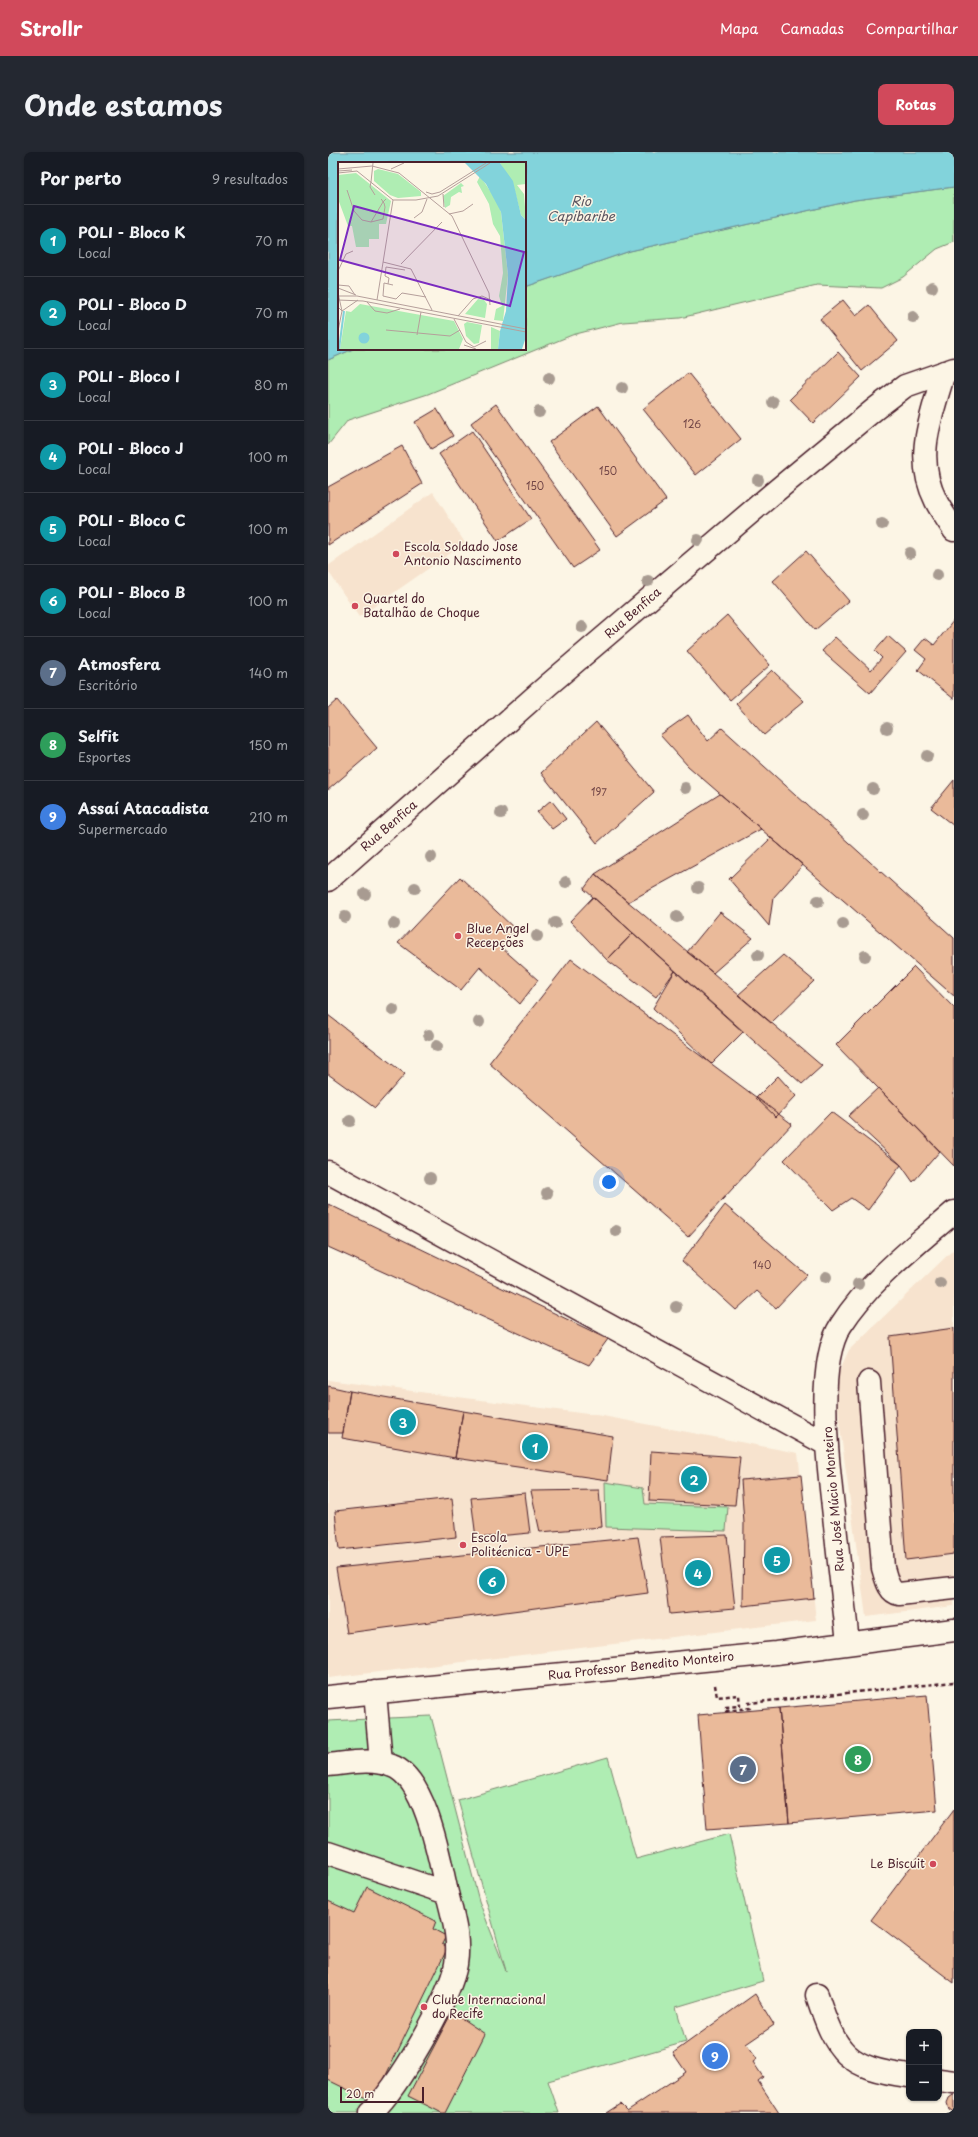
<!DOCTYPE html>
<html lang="pt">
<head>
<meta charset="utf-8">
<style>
  :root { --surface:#171b24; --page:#242831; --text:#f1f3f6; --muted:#9ea1a6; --line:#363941; --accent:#d1495b }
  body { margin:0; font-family:"Playpen Sans",sans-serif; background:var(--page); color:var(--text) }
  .controls { position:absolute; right:12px; bottom:12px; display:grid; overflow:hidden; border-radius:8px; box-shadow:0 1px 3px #0004 }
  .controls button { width:36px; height:36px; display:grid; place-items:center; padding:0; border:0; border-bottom:1px solid var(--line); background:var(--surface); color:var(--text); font:20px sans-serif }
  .scale { position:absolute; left:12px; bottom:10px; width:84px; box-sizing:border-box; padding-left:4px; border:2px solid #4a1f2b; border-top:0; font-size:11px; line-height:14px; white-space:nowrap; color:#4a1f2b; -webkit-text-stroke:3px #fcf5e5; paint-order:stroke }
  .you { position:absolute; left:281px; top:1030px; width:14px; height:14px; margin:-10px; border:3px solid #fff; border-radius:50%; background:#1a73e8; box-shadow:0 0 0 6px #1a73e833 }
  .badge { display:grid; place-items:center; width:26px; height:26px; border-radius:50%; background:var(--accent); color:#fff; font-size:13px; font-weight:700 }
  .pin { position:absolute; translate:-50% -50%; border:2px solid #fff; box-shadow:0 1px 4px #0006 }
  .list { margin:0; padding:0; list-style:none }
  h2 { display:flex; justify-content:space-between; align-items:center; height:52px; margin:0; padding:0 16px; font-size:17px }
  h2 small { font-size:13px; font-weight:400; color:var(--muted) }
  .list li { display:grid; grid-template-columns:26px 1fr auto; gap:12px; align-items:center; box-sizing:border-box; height:72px; padding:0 16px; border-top:1px solid var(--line) }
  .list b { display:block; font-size:15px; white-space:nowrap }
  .list p { margin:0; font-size:13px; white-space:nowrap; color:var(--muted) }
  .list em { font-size:13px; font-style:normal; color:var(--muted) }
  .map { position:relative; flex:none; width:626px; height:1961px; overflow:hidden; border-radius:8px }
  header { display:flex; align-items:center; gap:24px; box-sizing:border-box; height:56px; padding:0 20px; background:var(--accent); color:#fff }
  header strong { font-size:19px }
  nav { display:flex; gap:22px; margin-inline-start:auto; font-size:14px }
  .intro { display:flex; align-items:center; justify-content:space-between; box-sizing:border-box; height:96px; padding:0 24px }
  h1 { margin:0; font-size:28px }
  .button { padding:10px 18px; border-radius:8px; background:var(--accent); color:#fff; font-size:14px; font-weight:700 }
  main { display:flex; gap:24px; padding:0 24px }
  aside { flex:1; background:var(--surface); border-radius:8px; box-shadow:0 1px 3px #0004 }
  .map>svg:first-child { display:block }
  .built { fill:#f7e3ce }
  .green { fill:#afedb3; stroke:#7c866f }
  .water { fill:#82d3db; stroke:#6c8b95 }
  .building { fill:#eaba9a; stroke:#4a1f2b }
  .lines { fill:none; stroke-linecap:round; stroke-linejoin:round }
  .minor-casing { stroke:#4a1f2b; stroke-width:25 }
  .major-casing { stroke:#4a1f2b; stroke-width:25 }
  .highway-casing { stroke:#4a1f2b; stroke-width:25 }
  .path { stroke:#4a1f2b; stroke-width:2.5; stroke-dasharray:4 3; stroke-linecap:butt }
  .minor { stroke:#fcf5e5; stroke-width:22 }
  .major { stroke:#fcf5e5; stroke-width:22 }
  .highway { stroke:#fcf5e5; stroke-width:22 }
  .tree { fill:#a89b91 }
  .poi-dot { fill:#d1495b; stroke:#fcf5e5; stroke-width:1.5 }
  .labels { text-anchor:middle; stroke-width:3; stroke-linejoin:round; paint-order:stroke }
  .number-label { font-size:10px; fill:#724647 }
  .poi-label { font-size:12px; fill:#4a1f2b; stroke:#fcf5e5; text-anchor:start }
  .street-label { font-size:12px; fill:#4a1f2b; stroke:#fcf5e5 }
  .water-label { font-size:13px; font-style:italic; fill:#5b5560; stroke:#fcf5e5 }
  .inset-river { fill:none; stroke:#82d3db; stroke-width:2 }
  .inset-road { fill:none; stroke:#b59f9b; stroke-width:1 }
  .view { fill:#7b2cbf; fill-opacity:0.15; stroke:#7b2cbf; stroke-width:2 }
  .inset-edge { fill:none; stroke:#4a1f2b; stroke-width:2 }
</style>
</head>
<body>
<header>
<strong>Strollr</strong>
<nav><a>Mapa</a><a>Camadas</a><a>Compartilhar</a></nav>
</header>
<div class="intro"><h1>Onde estamos</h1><a class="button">Rotas</a></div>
<main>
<aside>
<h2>Por perto<small>9 resultados</small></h2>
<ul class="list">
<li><span class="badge" style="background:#0f9aa8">1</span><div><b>POLI - Bloco K</b><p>Local</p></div><em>70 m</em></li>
<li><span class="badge" style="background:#0f9aa8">2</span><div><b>POLI - Bloco D</b><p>Local</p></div><em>70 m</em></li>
<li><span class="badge" style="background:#0f9aa8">3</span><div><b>POLI - Bloco I</b><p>Local</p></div><em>80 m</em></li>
<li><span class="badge" style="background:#0f9aa8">4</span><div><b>POLI - Bloco J</b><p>Local</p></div><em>100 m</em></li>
<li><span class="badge" style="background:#0f9aa8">5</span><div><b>POLI - Bloco C</b><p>Local</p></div><em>100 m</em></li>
<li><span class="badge" style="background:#0f9aa8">6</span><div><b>POLI - Bloco B</b><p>Local</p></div><em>100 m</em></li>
<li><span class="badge" style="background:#5c6f8a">7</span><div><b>Atmosfera</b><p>Escritório</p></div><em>140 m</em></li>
<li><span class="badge" style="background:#2e9e5b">8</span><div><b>Selfit</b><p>Esportes</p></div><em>150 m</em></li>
<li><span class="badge" style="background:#3f7fe0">9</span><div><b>Assaí Atacadista</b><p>Supermercado</p></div><em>210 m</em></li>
</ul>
</aside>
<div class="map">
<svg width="626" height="1961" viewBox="0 0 626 1961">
  <rect width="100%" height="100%" fill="#fcf5e5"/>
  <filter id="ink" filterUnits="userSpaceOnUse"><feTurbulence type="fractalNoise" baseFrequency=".025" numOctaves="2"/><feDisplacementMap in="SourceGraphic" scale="8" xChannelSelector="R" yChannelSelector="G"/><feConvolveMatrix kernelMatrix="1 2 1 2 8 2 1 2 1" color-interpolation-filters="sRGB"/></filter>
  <g filter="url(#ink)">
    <!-- built -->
    <path class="built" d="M105,340L137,391L31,465L0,419V414Z
      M626,1097V1454L538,1465L512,1276L508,1226L521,1198Z
      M0,1228L275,1264L470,1301L488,1468L0,1526Z"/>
    <!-- green -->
    <path class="green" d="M626,35V90L609,97L575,125L553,136L489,133L352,166L295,170L244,183L100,242L20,268L0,293V208L25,197H197V135L302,99L527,48Z
      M277,1330L315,1336L317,1352L400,1355L398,1379L278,1375Z
      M103,1564L151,1749L178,1819L130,1648L280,1605L308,1707L401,1682L435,1829L348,1855L358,1890L220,1929L231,1961H0V1569Z"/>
    <!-- water -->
    <path class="water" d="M0,0H626V35L527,48L302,99L197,135V11H11V197H25L0,208Z"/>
    <!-- building -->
    <path class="building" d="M515,148L528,164L541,153L570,189L534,219L492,167Z
      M510,200L533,225L485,271L462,247Z
      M360,221L413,287L368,323L315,257Z
      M168,252L272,398L245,416L143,271Z
      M270,254L338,348L289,384L221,290Z
      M109,257L125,284L103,297L87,270Z
      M144,279L203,367L170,389L111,302Z
      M74,294L94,332L0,393V335Z
      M478,399L521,449L487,478L445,429Z
      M399,463L442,513L402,548L359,499Z
      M626,468V547L590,518L598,507L587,498L597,486L606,493Z
      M560,484L578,500L542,541L494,499L507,485L543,518L554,506L547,499Z
      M444,518L476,549L436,583L408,552Z
      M9,548L49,596L0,638V556Z
      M360,563L380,589L394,576L626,786V844L360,614L332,583Z
      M268,570L326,640L269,691L213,621Z
      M626,628V674L603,656Z
      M392,642L433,677L300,750L267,722Z
      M223,648L238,667L224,677L209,660Z
      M443,686L475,713L445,746L441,774L401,727Z
      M267,722L385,821L494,914L474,932L256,737Z
      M132,725L187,777L174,796L210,828L192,852L152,815L133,838L70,791Z
      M265,745L305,781L279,808L242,769Z
      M392,760L425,786L385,821L359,800Z
      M305,781L347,819L328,845L279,808Z
      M455,803L486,829L443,871L410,843Z
      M243,807L464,972L360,1085L161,911Z
      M586,815L626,856V1014L508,893Z
      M347,819L415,880L383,912L325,856Z
      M0,863L77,922L47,956L0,922Z
      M450,924L468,944L448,965L428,946Z
      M550,936L612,999L585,1030L573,1013L520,964Z
      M503,960L573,1013L540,1058L523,1046L505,1058L456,1008Z
      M0,1052L280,1187L261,1213L0,1095Z
      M397,1053L479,1123L448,1156L429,1139L408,1158L354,1109Z
      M626,1176V1402L578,1408L562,1185Z
      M0,1234L22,1239L15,1281H0Z
      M22,1239L135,1259L127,1306L14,1286Z
      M135,1259L285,1284L280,1328L127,1306Z
      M323,1299L412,1305L407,1353L321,1349Z
      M473,1323L486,1446L415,1454L416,1371L413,1328Z
      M271,1338L274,1375L212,1380L203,1339Z
      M197,1341L202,1381L148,1386L143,1346Z
      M124,1346L128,1385L11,1398L7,1359Z
      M399,1383L407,1456L341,1462L332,1385Z
      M310,1385L320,1441L19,1481L8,1416Z
      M599,1543L609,1658L461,1671L451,1556Z
      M451,1556L461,1671L379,1677L370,1563Z
      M626,1657V1831L543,1768Z
      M39,1735L108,1769L105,1777L118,1784L114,1792L120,1795L45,1950L0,1928V1749L26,1761Z
      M427,1842L446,1873L418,1892L429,1907L425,1910L435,1925L430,1929L451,1961H278L292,1952L299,1959L358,1920L345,1901Z
      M124,1860L157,1882L117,1961H114L80,1944Z
      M625,1943H626V1960L621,1957L619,1951L621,1946Z"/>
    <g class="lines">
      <defs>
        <path id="minor" d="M0,1020L498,1292
          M541,1230L555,1416C558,1425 560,1440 571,1442L626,1436
          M520,1491C516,1452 511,1413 507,1373C502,1324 485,1215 513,1173C542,1128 586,1095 626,1060
          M47,1540L53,1611
          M0,1545L448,1501L626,1478
          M0,1613C21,1611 44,1606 64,1614C98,1626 112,1709 119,1741L0,1701
          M489,1843C508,1901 518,1916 581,1924
          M611,1928L626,1930
          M42,1961C67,1942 123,1844 128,1812C132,1787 125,1765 119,1741"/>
        <path id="major" d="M0,728L219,534L443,343L547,257L577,234L626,217"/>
        <path id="highway" d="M616,220C604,264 585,304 608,349C613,359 620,368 626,378"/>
      </defs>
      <!-- minor casing -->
      <use href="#minor" class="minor-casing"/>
      <!-- major casing -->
      <use href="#major" class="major-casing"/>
      <!-- highway casing -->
      <use href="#highway" class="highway-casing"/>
      <!-- path -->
      <path class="path" d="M387,1533L389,1545L411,1543L412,1554L398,1555V1559L422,1556L421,1551L626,1530"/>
      <!-- minor -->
      <use href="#minor" class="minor"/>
      <!-- major -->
      <use href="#major" class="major"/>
      <!-- highway -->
      <use href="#highway" class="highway"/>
    </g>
    <!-- trees -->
    <g class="tree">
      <circle cx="604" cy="135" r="6"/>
      <circle cx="585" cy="165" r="6"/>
      <circle cx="221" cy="226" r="6"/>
      <circle cx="294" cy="236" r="6"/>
      <circle cx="445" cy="250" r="6"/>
      <circle cx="211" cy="260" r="6"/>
      <circle cx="430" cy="328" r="6"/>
      <circle cx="554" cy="372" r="6"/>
      <circle cx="370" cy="388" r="6"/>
      <circle cx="582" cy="401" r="6"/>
      <circle cx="609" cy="423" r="6"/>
      <circle cx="320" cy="429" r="6"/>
      <circle cx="254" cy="475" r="6"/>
      <circle cx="559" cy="576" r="6"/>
      <circle cx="599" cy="604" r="6"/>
      <circle cx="357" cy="636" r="6"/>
      <circle cx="545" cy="637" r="6"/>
      <circle cx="173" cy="661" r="6"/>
      <circle cx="535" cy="663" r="6"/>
      <circle cx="103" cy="705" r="6"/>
      <circle cx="238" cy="730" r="6"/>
      <circle cx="87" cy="736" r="6"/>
      <circle cx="370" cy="736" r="6"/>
      <circle cx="37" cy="742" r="6"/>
      <circle cx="490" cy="749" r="6"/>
      <circle cx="17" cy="765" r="6"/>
      <circle cx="349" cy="765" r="6"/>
      <circle cx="227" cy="771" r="6"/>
      <circle cx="66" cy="772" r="6"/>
      <circle cx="515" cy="772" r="6"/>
      <circle cx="209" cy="784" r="6"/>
      <circle cx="430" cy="803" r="6"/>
      <circle cx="537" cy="804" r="6"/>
      <circle cx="65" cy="858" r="6"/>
      <circle cx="151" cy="870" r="6"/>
      <circle cx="101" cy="883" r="6"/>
      <circle cx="109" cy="894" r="6"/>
      <circle cx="22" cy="969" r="6"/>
      <circle cx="102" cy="1026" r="6"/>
      <circle cx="219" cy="1041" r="6"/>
      <circle cx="288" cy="1079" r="6"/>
      <circle cx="498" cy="1125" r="6"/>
      <circle cx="612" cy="1131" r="6"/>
      <circle cx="530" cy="1132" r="6"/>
      <circle cx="348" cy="1155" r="6"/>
    </g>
  </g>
  <!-- markers -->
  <g class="poi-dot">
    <circle cx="68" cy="402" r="4"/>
    <circle cx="27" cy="454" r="4"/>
    <circle cx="130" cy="784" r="4"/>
    <circle cx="135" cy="1393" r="4"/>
    <circle cx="605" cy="1712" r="4"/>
    <circle cx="96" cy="1855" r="4"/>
  </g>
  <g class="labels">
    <!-- number labels -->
    <g class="number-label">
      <text x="364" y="276">126</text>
      <text x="280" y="323">150</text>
      <text x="207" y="338">150</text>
      <text x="271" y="644">197</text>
      <text x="434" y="1117">140</text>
    </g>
    <!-- poi labels -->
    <g class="poi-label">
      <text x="76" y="399">Escola Soldado Jose<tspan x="76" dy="14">Antonio Nascimento</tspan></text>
      <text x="35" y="451">Quartel do<tspan x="35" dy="14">Batalhão de Choque</tspan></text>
      <text x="138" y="781">Blue Angel<tspan x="138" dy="14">Recepções</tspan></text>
      <text x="143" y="1390">Escola<tspan x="143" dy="14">Politécnica - UPE</tspan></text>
      <text x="597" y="1716" text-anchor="end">Le Biscuit</text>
      <text x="104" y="1852">Clube Internacional<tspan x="104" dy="14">do Recife</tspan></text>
    </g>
    <!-- street labels -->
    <g class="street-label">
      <text transform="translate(305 461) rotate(-41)" y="4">Rua Benfica</text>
      <text transform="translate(61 674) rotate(-41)" y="4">Rua Benfica</text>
      <text transform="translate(506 1347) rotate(-95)" y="4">Rua José Múcio Monteiro</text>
      <text transform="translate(313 1514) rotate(-6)" y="4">Rua Professor Benedito Monteiro</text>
    </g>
    <!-- water labels -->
    <g class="water-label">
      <text x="253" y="54">Rio<tspan x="253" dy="15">Capibaribe</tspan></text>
    </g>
  </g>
  <!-- overview -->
  <g transform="translate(10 10)">
    <rect width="188" height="188" fill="#fcf5e5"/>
    <path d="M162,1H188V22L179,23L186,32L188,58L183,53L175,22ZM40,7L60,12L83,30V34L60,36L52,33L36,19V9ZM18,11L53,39L48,62H41V77H31V85H18L14,64H10L0,37V13ZM142,14L159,39L163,50L170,113L165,159L156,158L158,147L164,144L161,134L165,111L162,74L155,62L151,42L139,20ZM123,21L126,24L123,25L124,31L121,30L113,35L112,43L107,46L105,34ZM140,137L146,138L149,142L147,156L127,152ZM22,142L116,159L125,177L121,187H2L8,149L13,150ZM129,160L144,163L141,181L136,182L128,174L126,162ZM153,165L162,169L160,187H153Z" fill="#afedb3"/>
    <path d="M127,1H162L175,19L183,53L188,58V175L184,187H160L162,169L168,149L170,113L163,50L148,22ZM20.5 176a5.5 5.5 0 1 1 11 0a5.5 5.5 0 1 1-11 0Z" fill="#82d3db"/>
    <path class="inset-river" d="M1,187L6,149"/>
    <path class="inset-road" d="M34,4L61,11L114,54L151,131L152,143M0,7L34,4M53,7L66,1M0,9L14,8M0,11L19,9L55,38H78L100,34L152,1M33,20L32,25L37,33M33,20L35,1M9,28L16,49L24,58L33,60M88,30L94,32L102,30L148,1M105,32L106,45M43,37L44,38L45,40L46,41L47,45L45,57L33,60L45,40L48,37M111,52L125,49L135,42M76,56L84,50L89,37M45,100L73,107L94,148M63,102L104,60M0,109L8,92L15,89M50,122L51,116L47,114L48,105L67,108M0,123L11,124L17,133M55,123L46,121L45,134L58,137L64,131L88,135M0,126L18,133M0,131L4,149L0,169M0,134H19L188,167M0,138L25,139L188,170M39,138L55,38M29,140L37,149L49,151L62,147M0,145L4,149L20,138M120,154L135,137L144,134L153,138M116,157L128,180L136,185L148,179M48,168L112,174L122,168M79,173L83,150M126,183L138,187"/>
    <path class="view" d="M16,44L186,90L172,144L2,98Z"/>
    <rect width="188" height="188" class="inset-edge"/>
  </g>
</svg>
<div class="controls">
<button>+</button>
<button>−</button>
</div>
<div class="scale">20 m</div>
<div class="you"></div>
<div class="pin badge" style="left:207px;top:1295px;background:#0f9aa8">1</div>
<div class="pin badge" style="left:366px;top:1327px;background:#0f9aa8">2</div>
<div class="pin badge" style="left:75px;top:1270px;background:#0f9aa8">3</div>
<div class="pin badge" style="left:370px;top:1421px;background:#0f9aa8">4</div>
<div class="pin badge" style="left:449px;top:1408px;background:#0f9aa8">5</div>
<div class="pin badge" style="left:164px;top:1429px;background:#0f9aa8">6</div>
<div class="pin badge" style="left:415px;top:1617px;background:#5c6f8a">7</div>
<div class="pin badge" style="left:530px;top:1607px;background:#2e9e5b">8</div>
<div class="pin badge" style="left:387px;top:1904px;background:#3f7fe0">9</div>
</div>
</main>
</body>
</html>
